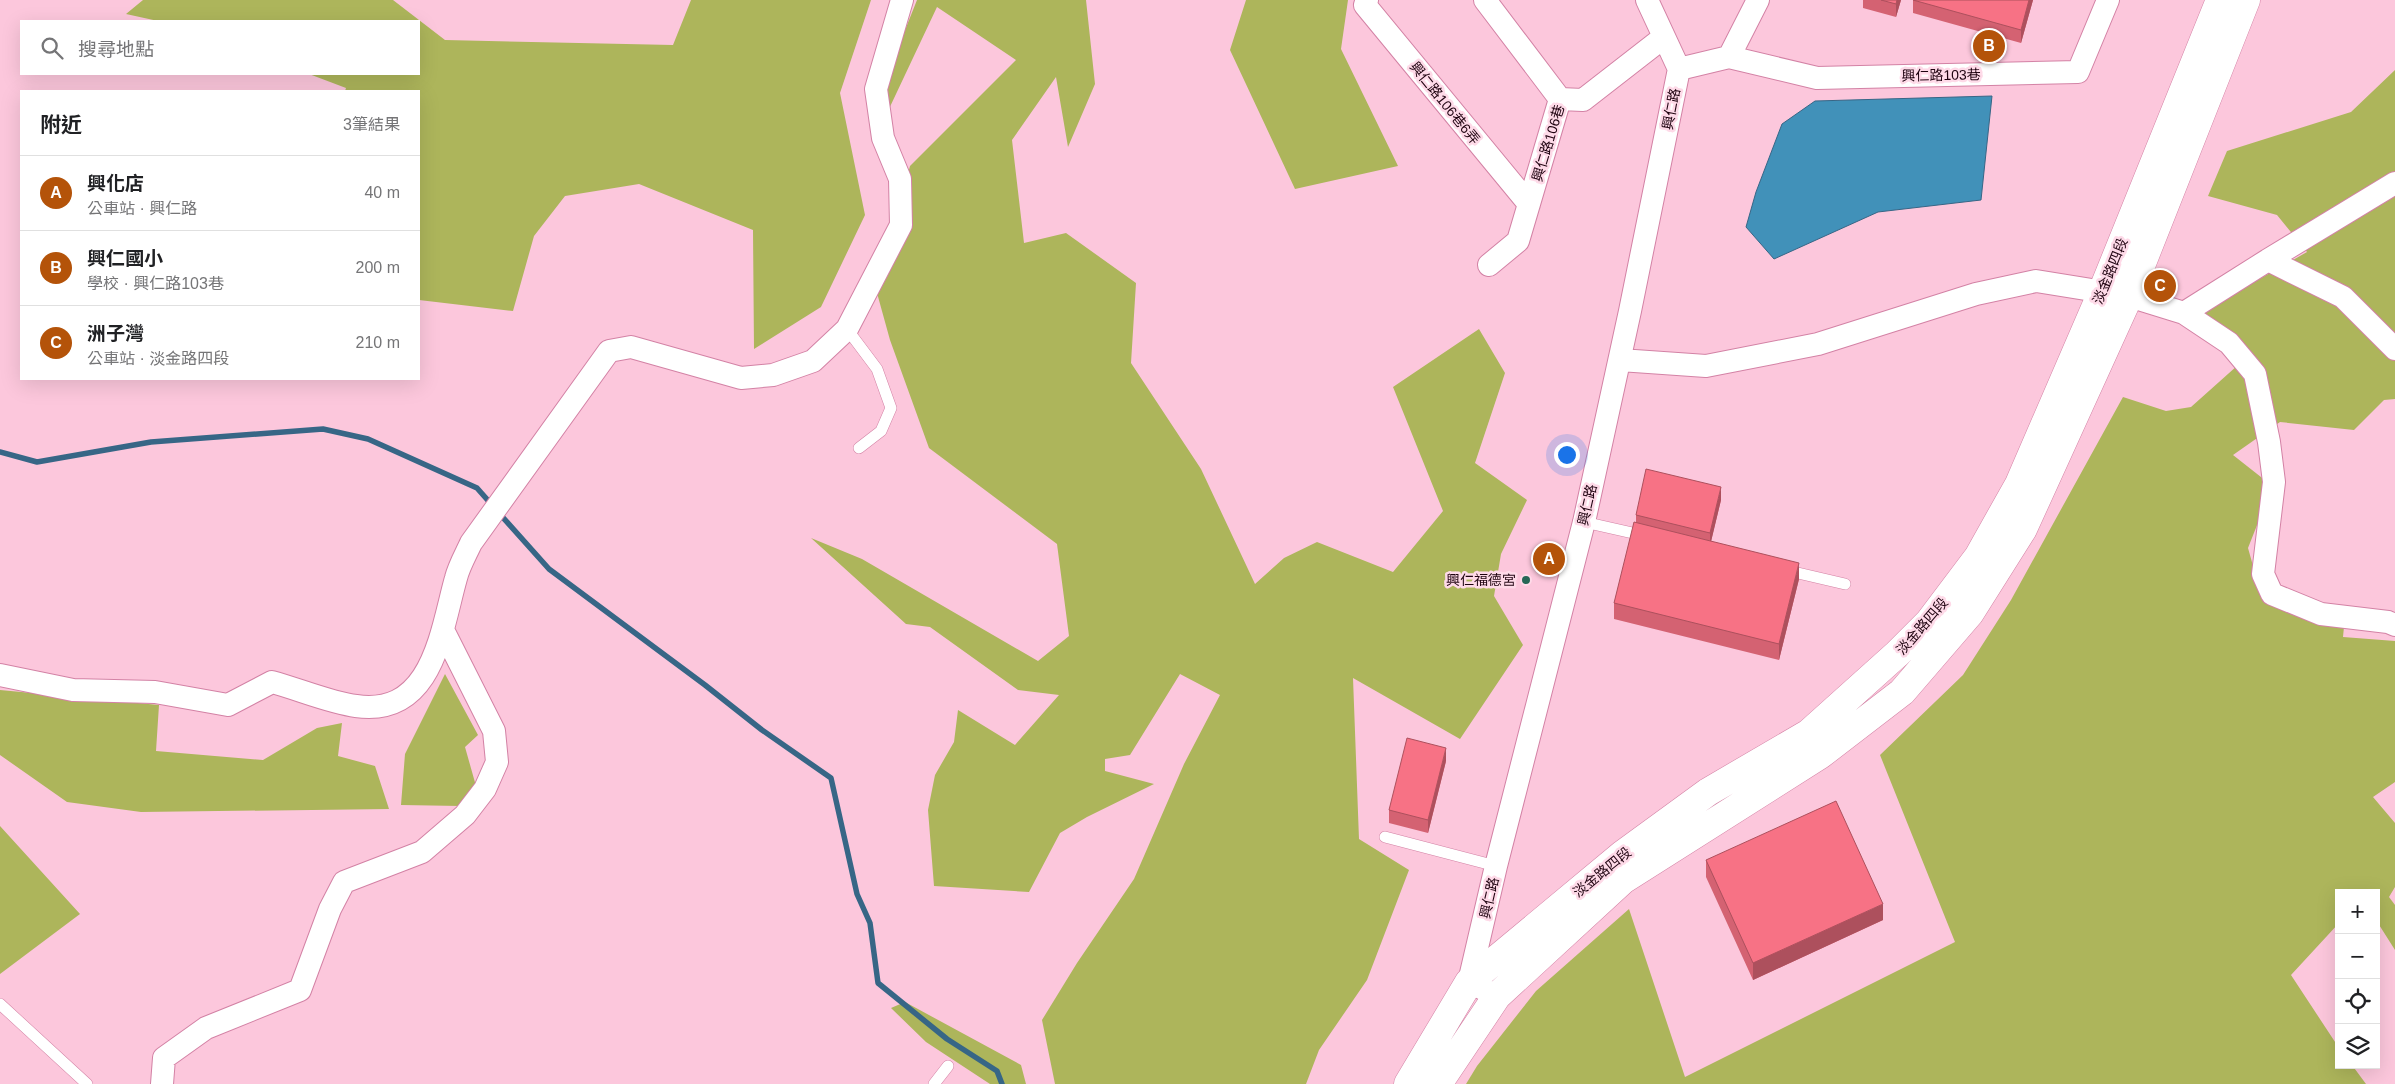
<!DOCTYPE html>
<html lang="zh-TW">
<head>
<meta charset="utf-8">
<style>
  :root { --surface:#fff; --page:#f6f6f6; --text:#202124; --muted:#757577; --line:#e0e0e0; --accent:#b45309 }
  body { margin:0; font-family:Helvetica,"Noto Sans TC",sans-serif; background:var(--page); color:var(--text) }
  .controls { position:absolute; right:15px; bottom:15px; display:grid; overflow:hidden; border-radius:0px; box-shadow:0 5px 20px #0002 }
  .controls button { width:45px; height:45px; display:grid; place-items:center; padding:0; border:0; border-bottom:1px solid var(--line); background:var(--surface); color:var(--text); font:25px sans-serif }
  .you { position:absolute; left:1566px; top:454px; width:18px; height:18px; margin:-12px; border:4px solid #fff; border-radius:50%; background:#1a73e8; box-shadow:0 0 0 8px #1a73e833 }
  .badge { display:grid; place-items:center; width:32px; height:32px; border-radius:50%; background:var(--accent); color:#fff; font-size:16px; font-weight:700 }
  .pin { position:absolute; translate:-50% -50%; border:2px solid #fff; box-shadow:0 1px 5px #0006 }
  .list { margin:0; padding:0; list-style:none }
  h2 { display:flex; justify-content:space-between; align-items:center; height:65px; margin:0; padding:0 20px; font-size:21px }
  h2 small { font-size:16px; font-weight:400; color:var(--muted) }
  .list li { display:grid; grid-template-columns:32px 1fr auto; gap:15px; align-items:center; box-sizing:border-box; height:75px; padding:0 20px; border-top:1px solid var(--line) }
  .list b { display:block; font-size:19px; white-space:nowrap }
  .list p { margin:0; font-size:16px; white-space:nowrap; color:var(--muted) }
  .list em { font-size:16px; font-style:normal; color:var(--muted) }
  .icon { flex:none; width:28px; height:28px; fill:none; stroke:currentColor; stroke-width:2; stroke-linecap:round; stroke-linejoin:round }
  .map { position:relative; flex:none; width:2395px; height:1084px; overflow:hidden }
  .search { position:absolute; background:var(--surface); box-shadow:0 5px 20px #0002; left:20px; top:20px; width:400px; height:55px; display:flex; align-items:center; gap:12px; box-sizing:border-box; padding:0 18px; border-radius:0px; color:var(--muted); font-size:19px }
  .panel { position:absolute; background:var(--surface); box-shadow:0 5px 20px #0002; left:20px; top:90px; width:400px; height:290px; border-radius:0px }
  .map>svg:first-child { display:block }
  .green { fill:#adb55b }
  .water { fill:#4191b9; stroke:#376686 }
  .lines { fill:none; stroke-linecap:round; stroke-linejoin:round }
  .stream { stroke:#376686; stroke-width:5.5 }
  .lane-casing { stroke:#d382a5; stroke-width:12 }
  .street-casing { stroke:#d382a5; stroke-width:24 }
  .primary-casing { stroke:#d382a5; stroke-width:29 }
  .lane { stroke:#fff; stroke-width:11 }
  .street { stroke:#fff; stroke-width:22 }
  .primary { stroke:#fff; stroke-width:28 }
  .wall { fill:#d46272 }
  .shaded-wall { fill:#ad505d }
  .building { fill:#f77285; stroke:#ad505d }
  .poi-dot { fill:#266756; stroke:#fedae8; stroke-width:2 }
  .labels { text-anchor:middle; stroke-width:5; stroke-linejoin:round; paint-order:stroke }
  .street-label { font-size:14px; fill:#1f0310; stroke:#fedae8 }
  .poi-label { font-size:14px; fill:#1f0310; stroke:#fedae8; text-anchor:end }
</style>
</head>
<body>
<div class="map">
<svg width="2395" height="1084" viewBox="0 0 2395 1084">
  <rect width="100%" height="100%" fill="#fcc7dc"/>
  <!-- green -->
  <path class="green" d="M143,0H393L445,40L673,45L691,0H871L840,93L865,215L821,307L754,349L753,230L639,184L565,196L534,236L513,311L419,300V91H345L346,88L309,74H419V21H158L126,14Z
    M917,0H1086L1095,84L1068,147L1056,77L1012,140L1024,243L1066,233L1136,283L1131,363L1201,469L1255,584L1284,558L1317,542L1393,572L1443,511L1393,387L1479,329L1505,373L1475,463L1527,500L1501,554L1494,596L1523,645L1460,739L1353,678L1359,839L1409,870L1367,980L1319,1050L1306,1084H1055L1042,1020L1077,963L1134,879L1184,764L1220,695L1180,674L1130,755L1105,759V771L1154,784L1087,817L1060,833L1029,892L934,886L928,810L935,775L954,742L958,710L1015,745L1059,695L1018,690L930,627L906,624L811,538L862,559L1038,661L1069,636L1057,544L929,448L890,340L877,293L910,166L1016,60L937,7L888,111L882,88Z
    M1246,0H1348L1341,49L1398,166L1295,189L1230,50Z
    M2395,70V399L2384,400L2354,430L2280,422L2233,455L2266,481L2263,510L2248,548L2259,587L2287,609L2346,606L2343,637L2395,641V782L2373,797L2395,823V887L2389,897L2395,905V950L2376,920V893H2339V923L2291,975L2339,1048V1065H2352L2366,1084H1466L1477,1066L1536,991L1629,909L1685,1077L1955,942L1880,755L1963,675L2011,600L2123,397L2166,411L2191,407L2247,357L2201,312L2307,252L2277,215L2208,196L2227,151L2351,112Z
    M445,674L478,735L465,747L476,786L461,806L401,805L405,754Z
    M0,690L159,705L156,751L263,760L317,728L342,723L338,756L375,766L389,809L141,812L67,802L0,755Z
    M0,826L80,914L0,974Z
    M905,1002L1021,1065L1026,1084H990L926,1042L891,1008Z"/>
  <!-- water -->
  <path class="water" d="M1992,96L1981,200L1878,212L1774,259L1746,227L1756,192L1782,124L1815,101Z"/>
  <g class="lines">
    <!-- stream -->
    <path class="stream" d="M0,452L37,462L151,442L323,429L368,439L477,488L492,505
      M498,512L549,569L705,685L762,730L831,778L857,894L870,923L878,983L947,1039L997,1071L1002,1084"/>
    <defs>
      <path id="lane" d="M847,329L877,369L891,408L881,431L859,448
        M1584,522L1646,536
        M1785,570L1845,584
        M1385,837L1496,866
        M0,1004L87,1084
        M934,1084L948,1066"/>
      <path id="street" d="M1367,0L1365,5L1529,204
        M1485,0L1560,99
        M1729,57L1817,78L2078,72L2108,0
        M1679,69L1729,57L1758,0
        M2268,260L2395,183
        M1489,265L1518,241L1560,99L1583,100L1664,37
        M2184,313L2229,343L2255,374L2269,442L2274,482L2263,574L2272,594L2321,614L2388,622L2395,625
        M1620,360L1706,366L1818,344L1976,294L2036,281L2129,296L2184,313L2268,260L2343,297L2395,349
        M0,675L73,690L155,692L228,705L272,682C298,689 331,703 356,706C433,717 441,631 456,578C459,566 466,554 471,543L609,351L631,347L741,378L773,375L813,361L847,329L901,225L900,179L883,138L876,89L902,0
        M1497,996L1469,982L1496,866L1584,522L1630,311L1679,69L1647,0
        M162,1084L164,1058L206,1028L300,990L330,909L344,882L422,852L465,815L485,789L497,762L494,731L443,630"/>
      <path id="primary" d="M1408,1084L1469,982L1623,854L1708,792L1809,733L1897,654L1929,622L1978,557L2019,484L2102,292L2220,0
        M1438,1084L1497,996L1623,880L1820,755L1902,692L1970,613L2023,529L2129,296L2246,0"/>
    </defs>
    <!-- lane casing -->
    <use href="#lane" class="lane-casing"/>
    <!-- street casing -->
    <use href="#street" class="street-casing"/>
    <!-- primary casing -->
    <use href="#primary" class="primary-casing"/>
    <!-- lane -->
    <use href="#lane" class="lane"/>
    <!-- street -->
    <use href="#street" class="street"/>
    <!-- primary -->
    <use href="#primary" class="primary"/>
  </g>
  <!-- wall -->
  <path class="wall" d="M1863,0H1901L1896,17L1863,8Z
    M1913,0H2033L2021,43L1913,13Z
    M1721,500L1711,541L1799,579L1779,660L1614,619V603L1636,522V515Z
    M1446,761L1428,833L1389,823V810Z
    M1706,860L1883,920L1753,980L1706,877Z"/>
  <!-- shaded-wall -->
  <path class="shaded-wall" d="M1897,0H1901L1896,17V4Z
    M2029,0H2033L2021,43V30Z
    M1721,487V500L1710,546V533Z
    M1799,563V579L1779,660V644Z
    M1446,748V761L1428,833V820Z
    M1883,904V920L1753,980V963Z"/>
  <!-- building -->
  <path class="building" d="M1881,0H1897L1896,4Z
    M1913,0H2029L2021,30Z
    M1646,469L1721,487L1710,533L1636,515Z
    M1634,522L1799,563L1779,644L1614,603Z
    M1407,738L1446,748L1428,820L1389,810Z
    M1836,801L1883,904L1753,963L1706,860Z"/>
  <!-- markers -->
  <circle class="poi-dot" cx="1526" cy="580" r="5"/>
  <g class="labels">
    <!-- street labels -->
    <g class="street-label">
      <text transform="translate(1941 75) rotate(-1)" y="5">興仁路103巷</text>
      <text transform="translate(1445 103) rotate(51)" y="5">興仁路106巷6弄</text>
      <text transform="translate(1671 109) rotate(-79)" y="5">興仁路</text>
      <text transform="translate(1548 143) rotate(-73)" y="5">興仁路106巷</text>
      <text transform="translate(2110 271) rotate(-68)" y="5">淡金路四段</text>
      <text transform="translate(1587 505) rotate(-77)" y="5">興仁路</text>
      <text transform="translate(1922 626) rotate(-49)" y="5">淡金路四段</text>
      <text transform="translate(1602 872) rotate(-39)" y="5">淡金路四段</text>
      <text transform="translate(1489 898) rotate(-77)" y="5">興仁路</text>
    </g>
    <!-- poi labels -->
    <g class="poi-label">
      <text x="1516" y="585">興仁福德宮</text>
    </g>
  </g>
</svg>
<div class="controls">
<button>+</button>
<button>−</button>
<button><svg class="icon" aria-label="locate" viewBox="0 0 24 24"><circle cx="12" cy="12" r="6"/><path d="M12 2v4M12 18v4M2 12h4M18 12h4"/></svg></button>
<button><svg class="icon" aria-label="layers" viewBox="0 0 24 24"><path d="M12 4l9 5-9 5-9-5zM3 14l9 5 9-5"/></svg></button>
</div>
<div class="you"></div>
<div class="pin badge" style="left:1549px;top:559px">A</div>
<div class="pin badge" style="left:1989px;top:46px">B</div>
<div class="pin badge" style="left:2160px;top:286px">C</div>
<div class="search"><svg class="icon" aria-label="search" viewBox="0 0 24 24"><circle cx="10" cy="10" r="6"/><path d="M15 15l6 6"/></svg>搜尋地點</div>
<section class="panel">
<h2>附近<small>3筆結果</small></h2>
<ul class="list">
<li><span class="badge">A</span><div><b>興化店</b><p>公車站 · 興仁路</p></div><em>40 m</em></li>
<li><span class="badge">B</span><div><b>興仁國小</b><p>學校 · 興仁路103巷</p></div><em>200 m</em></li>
<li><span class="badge">C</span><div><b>洲子灣</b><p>公車站 · 淡金路四段</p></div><em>210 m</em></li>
</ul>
</section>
</div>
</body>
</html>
